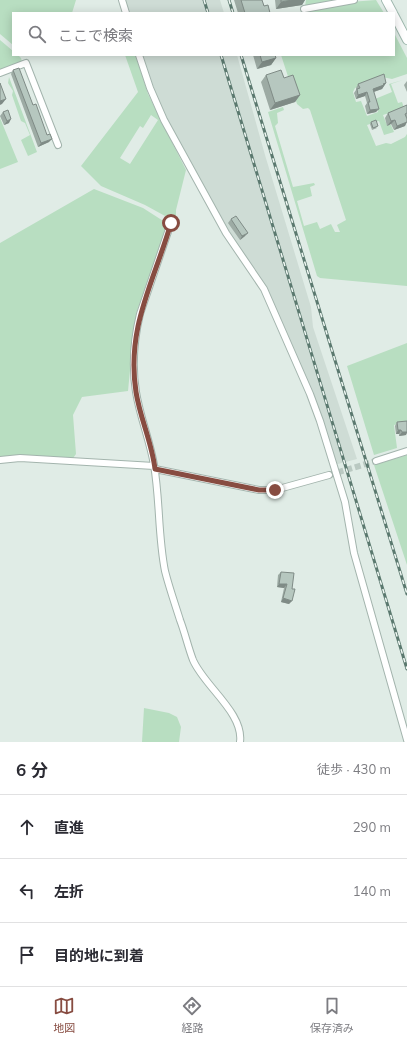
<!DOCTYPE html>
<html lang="ja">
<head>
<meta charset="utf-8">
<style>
  :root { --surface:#fff; --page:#f7f7f7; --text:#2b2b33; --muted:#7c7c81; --line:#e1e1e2; --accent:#874c41 }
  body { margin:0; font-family:Mulish,"Noto Sans JP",sans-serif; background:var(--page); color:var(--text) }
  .stop { position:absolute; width:12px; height:12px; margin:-9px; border:3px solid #874c41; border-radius:50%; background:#fff }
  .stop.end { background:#874c41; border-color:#fff; box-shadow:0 1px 4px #0008 }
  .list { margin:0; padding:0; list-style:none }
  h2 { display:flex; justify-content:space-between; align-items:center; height:52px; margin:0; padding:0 16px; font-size:17px }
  h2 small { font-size:13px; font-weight:400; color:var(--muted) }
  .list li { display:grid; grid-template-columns:26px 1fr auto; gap:12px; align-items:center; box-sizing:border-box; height:64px; padding:0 16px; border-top:1px solid var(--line) }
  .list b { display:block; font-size:15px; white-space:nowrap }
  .list em { font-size:13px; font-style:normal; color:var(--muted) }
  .icon { flex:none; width:22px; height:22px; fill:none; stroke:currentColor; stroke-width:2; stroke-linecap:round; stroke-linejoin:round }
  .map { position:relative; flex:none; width:407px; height:742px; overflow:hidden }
  .search { position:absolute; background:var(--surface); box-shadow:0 2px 10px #0003; left:12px; right:12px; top:12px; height:44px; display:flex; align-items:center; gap:10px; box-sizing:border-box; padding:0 14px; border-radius:0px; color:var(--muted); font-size:15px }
  .sheet { height:244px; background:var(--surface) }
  nav { display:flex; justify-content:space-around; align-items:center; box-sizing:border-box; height:56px; border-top:1px solid var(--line); background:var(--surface); font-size:11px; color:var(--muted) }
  nav a { display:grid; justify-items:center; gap:2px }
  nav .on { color:var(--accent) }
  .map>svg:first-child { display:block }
  .built { fill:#cedcd5 }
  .green { fill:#b8dec1; fill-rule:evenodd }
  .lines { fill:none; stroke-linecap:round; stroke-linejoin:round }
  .minor-tunnel { stroke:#bac9c2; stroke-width:6; stroke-dasharray:6 3; stroke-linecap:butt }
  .minor-casing { stroke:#a3b4ad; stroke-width:8 }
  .secondary-casing { stroke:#9eb8ae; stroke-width:10 }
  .minor { stroke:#fff; stroke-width:6 }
  .secondary { stroke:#fff; stroke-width:8 }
  .rail-casing { stroke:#5b796f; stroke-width:3 }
  .rail { stroke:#f1f8f4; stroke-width:1.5; stroke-dasharray:4.5; stroke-linecap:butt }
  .wall { fill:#9daba4 }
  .shaded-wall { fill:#7f8b86 }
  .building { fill:#b6c7bf; stroke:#7f8b86 }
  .route { stroke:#874c41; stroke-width:5 }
</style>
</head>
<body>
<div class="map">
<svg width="407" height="742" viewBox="0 0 407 742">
  <rect width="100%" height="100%" fill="#e0ece6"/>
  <!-- built -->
  <path class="built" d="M122,0H220L224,13H126Z
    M139,55H237L265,155L311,307L313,327L357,459L334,465L320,421L264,289L242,258L164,120Z"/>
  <!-- green -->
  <path class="green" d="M0,0H76L72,13H13V45L0,34Z
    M306,0H349L350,2L376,0L384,13H304Z
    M394,33L407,58V74L392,79L382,77L355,88L353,92L356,102L361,101L367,116L378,112L375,99L392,92L389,84L403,80L391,84L398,103L402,102L404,108L383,115L387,125H391L394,132L384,135L379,121L367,125L376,146L386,143L391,144L405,137L407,134V286L320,278L317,276L268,112L283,107L284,110L277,113L278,123L275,126L293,187L314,183L315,185L310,187L312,196L297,201L304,226L317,222L320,229L331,224L335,232H340L337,225L346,220L310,110L308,108L303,109L297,104L281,55H394Z
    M0,40L13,51V55H18L21,58L22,62L0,71Z
    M125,55H136L148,94L186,170L176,210V222L145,205L101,186L81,166L138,92ZM151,115L158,120L130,164L120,158L140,126L143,128Z
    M9,77L37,152L28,156L21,140L30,135L25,123L21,121L12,95L13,91L8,83Z
    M0,118L18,162L0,169Z
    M94,189L143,208L168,224L137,311L134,329L128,391L82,397L73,415L76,454L71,461L0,460V243Z
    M407,343V422L394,425L397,448L374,455L347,366Z
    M407,455V565L374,465Z
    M144,708L169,713L177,717L181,727L179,742H142Z"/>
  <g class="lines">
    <!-- minor-tunnel -->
    <path class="minor-tunnel" d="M329,475L376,461"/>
    <defs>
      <path id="minor" d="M122,0L126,13
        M304,9L354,0
        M139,55L150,88L164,120L226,233L264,289L310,394L320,421L345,502L354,553L407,740
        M0,73L26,63L58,145
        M171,223L140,314C134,339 132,367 136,392C140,417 150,441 154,465C160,500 158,536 165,571C169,587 175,604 180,620C185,633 188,647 193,660C204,686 244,713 240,742
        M0,460L20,458L154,466
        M376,461L407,451
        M155,469L259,490H275L329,475"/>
      <path id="secondary" d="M386,0L393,13
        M394,15L407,40"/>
    </defs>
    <!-- minor casing -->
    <use href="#minor" class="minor-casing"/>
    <!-- secondary casing -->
    <use href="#secondary" class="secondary-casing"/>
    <!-- minor -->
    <use href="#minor" class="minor"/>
    <!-- secondary -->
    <use href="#secondary" class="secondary"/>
    <defs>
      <path id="rail" d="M204,0L208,13
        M229,0L233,13
        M221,55L407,669
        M241,55L407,594"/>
    </defs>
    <!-- rail casing -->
    <use href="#rail" class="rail-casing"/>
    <!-- rail -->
    <use href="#rail" class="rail"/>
  </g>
  <!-- wall -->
  <path class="wall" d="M234,0H262L264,6L270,13H238Z
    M275,0H305L302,5L276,9Z
    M253,55H276L275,56L276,58L271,65L257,69Z
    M13,70L33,105L49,142L38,147L11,74Z
    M266,75L284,78L300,95L295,102L270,110L261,82Z
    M407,81V92L404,85Z
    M386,83L382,89L374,92L376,112L367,114L365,106L367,103L365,96L356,99L354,93L356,90V88L358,84Z
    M407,105V117H406L405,126L394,130L391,124L387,126L385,118L388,113Z
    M3,112L9,123L4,125L0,116Z
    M371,122L377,128L372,130L370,124Z
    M231,219L245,236L240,240L228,223Z
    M397,422L406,435L399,436V434H396L395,426Z
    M281,572L292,589L289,604L281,602L284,588L277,587L278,575Z"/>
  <!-- shaded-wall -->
  <path class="shaded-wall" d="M292,0H305L302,5L276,9L281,2Z
    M274,55H276L273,59L276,58L271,65L257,69L262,62Z
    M386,83L382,89L370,93L373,89Z
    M367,92L365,96L356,99L358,95Z
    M300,95L295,102L270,110L275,103Z
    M6,99L2,104L0,105V101Z
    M379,109L376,112L367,114L370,110Z
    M11,119L9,123L4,125L7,121Z
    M395,120L391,124L387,126L391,121Z
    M407,122L405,126L394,130L397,126Z
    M52,139L49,142L38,147L41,143Z
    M248,233L245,236L240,240L242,236Z
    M398,430H401L399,434H396Z
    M402,432H407V433L406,435L399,436Z
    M279,584H287L284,588L277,587Z
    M283,598L292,601L289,604L281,602Z"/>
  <!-- building -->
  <path class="building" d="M241,0H262L264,6L268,5L270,13H245Z
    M281,0H292L281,2Z
    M260,55H275L276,58L262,62Z
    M19,68L33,105L36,104L47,135L50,134L52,139L41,143L13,70Z
    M281,70L284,78L293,75L300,95L275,103L266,75Z
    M384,74L386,83L383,84L384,85L373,89L379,109L370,110L368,102H370L367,92L358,95L357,89L360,88L358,84Z
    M0,83L6,99L0,101Z
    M407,105V113L405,114L407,119V122L397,126L395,120L391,121L388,113Z
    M8,110L11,119L7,121L3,112Z
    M376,120L378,126L373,128L371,122Z
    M236,216L248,233L242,236L231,219Z
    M407,421V432H402L401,430H398L397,422Z
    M281,572L294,573L292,589H295L292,601L283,598L287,584H279Z"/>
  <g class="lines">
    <!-- route -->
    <path class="route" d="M171,223C154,282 126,327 136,392C140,418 152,443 155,469L259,490H275"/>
  </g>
</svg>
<div class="stop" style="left:171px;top:223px"></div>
<div class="stop end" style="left:275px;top:490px"></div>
<div class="search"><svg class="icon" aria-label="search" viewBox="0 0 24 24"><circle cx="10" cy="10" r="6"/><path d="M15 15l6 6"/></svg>ここで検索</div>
</div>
<section class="sheet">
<h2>6 分<small>徒歩 · 430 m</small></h2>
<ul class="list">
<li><svg class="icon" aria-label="ahead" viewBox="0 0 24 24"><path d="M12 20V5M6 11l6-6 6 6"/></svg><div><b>直進</b></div><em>290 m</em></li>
<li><svg class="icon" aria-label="left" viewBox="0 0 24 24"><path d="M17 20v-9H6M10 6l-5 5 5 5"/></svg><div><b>左折</b></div><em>140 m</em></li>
<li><svg class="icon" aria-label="arrive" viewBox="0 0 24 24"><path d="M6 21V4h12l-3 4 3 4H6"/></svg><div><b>目的地に到着</b></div></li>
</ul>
</section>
<nav>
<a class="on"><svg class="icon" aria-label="map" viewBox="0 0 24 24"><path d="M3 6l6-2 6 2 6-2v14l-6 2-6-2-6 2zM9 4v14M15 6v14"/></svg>地図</a>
<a><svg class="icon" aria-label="directions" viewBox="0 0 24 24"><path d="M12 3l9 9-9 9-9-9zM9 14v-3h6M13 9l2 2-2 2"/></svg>経路</a>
<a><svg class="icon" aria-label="saved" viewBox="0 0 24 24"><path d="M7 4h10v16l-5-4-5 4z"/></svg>保存済み</a>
</nav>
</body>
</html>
